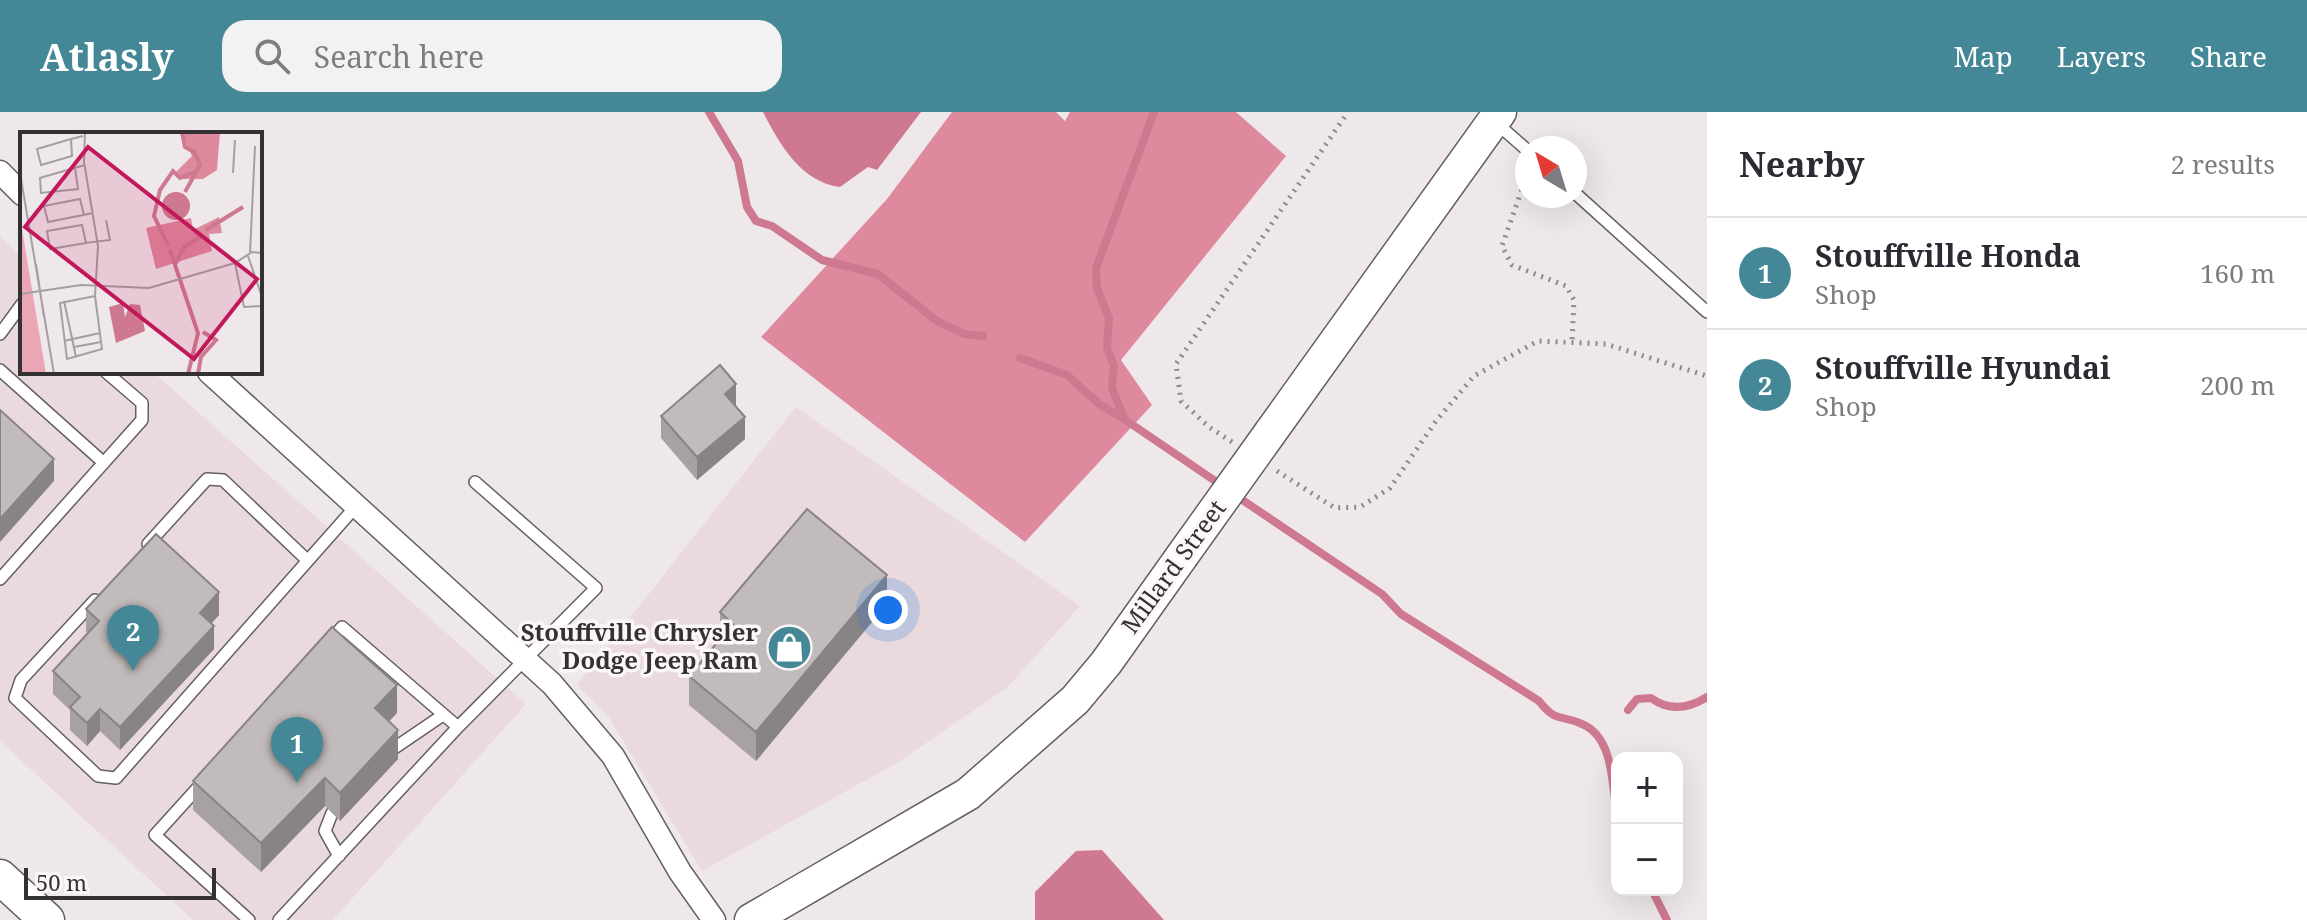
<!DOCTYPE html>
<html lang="en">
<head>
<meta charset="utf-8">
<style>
  :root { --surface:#fff; --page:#f2f2f3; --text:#2b2b33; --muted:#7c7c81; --line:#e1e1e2; --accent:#448897 }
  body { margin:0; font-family:"Noto Serif",serif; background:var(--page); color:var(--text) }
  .controls { position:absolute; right:24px; bottom:24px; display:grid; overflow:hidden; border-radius:16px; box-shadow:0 8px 32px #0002 }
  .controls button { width:72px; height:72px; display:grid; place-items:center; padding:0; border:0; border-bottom:2px solid var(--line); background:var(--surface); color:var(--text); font:40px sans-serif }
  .compass { position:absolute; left:1515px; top:24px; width:72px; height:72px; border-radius:50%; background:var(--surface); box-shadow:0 8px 32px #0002; rotate:322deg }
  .scale { position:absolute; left:24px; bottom:20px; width:192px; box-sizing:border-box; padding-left:8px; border:4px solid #333131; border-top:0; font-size:22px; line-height:28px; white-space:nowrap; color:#333131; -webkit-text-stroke:6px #fdf6f7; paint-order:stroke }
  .you { position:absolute; left:888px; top:498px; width:28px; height:28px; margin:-20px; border:6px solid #fff; border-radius:50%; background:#1a73e8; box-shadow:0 0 0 12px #1a73e833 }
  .badge { display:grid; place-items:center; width:52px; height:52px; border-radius:50%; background:var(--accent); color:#fff; font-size:26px; font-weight:700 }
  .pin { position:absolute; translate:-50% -66px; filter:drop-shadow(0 2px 4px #0008) }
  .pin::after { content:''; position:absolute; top:42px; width:28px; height:24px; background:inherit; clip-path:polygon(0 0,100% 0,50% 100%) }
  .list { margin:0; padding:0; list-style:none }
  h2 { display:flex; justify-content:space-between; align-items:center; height:104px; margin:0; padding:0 32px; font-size:34px }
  h2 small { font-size:26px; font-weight:400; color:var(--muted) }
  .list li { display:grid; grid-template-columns:52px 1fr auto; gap:24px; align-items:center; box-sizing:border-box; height:112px; padding:0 32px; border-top:2px solid var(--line) }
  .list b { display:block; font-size:30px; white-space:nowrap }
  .list p { margin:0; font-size:26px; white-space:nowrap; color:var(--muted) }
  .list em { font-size:26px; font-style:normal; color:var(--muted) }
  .icon { flex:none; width:44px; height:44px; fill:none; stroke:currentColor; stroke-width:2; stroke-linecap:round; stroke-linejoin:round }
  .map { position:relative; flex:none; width:1707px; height:808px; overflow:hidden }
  header { display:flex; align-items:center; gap:48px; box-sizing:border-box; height:112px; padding:0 40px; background:var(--accent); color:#fff }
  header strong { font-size:38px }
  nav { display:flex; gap:44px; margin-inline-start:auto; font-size:28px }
  .search { width:560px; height:72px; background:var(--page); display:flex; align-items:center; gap:20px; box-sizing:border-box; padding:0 28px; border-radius:24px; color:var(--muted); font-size:30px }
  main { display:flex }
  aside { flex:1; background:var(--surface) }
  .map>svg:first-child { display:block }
  .built { fill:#eadadd }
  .forest { fill:#df899e }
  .water { fill:#ce798f }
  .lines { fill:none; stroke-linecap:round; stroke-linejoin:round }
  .stream { stroke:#ce798f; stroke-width:8 }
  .lane-casing { stroke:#655f60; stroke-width:14 }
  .street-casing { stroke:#655f60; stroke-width:25 }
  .secondary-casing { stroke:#655f60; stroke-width:35 }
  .primary-casing { stroke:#655f60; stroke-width:37 }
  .path { stroke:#8e898a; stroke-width:5; stroke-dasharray:2 6; stroke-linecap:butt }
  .lane { stroke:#fff; stroke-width:11 }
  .street { stroke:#fff; stroke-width:22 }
  .secondary { stroke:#fff; stroke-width:32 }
  .primary { stroke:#fff; stroke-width:34 }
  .secondary-bridge-casing { stroke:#655f60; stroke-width:35; stroke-linecap:butt }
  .secondary-bridge { stroke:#fff; stroke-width:32 }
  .wall { fill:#a7a1a2 }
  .shaded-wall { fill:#888384 }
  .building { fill:#c2bbbc; stroke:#888384; stroke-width:2 }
  .labels { text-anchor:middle; stroke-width:7; stroke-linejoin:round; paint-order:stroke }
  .street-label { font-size:24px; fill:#333131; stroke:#fdf6f7 }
  .poi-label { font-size:24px; font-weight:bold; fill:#333131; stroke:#fdf6f7; text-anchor:end }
  .inset-river { fill:none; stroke:#ce798f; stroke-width:4 }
  .inset-road { fill:none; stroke:#a49fa0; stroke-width:2 }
  .view { fill:#c2185b; fill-opacity:0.15; stroke:#c2185b; stroke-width:4 }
  .inset-edge { fill:none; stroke:#333131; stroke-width:4 }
</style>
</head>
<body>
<header>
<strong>Atlasly</strong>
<div class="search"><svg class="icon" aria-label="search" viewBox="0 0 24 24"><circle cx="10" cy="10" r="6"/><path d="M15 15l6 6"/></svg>Search here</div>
<nav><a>Map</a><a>Layers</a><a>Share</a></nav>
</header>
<main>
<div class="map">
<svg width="1707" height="808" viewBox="0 0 1707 808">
  <rect width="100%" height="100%" fill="#efe8ea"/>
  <!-- built -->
  <path class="built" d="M0,124L22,145V260H153L526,592L333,808H193L0,629Z
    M796,295L1080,494L1008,575L897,651L702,759L610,607L577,573Z"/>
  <!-- forest -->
  <path class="forest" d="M952,0H1056L1065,9L1070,0H1236L1286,44L1121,248L1152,293L1025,430L761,225L887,87Z"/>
  <!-- water -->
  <path class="water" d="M763,0H921L877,58L868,55L840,75C801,70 780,33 763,0Z
    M1102,738L1164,808H1035V780L1076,739Z"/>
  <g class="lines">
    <!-- stream -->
    <path class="stream" d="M709,0L738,49L747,95L756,109L772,114L822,148L878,162L937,209L964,222L983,224
      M1020,246L1067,263L1099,292L1124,307L1224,375
      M1124,306L1112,276L1114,254L1107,236L1109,206L1097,176L1096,156L1154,0
      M1235,383L1382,482L1401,502L1539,589C1556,611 1560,602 1582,612C1614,625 1612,674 1617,703
      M1628,598L1637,587L1651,586C1669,599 1688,597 1707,585
      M1652,778L1667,808"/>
    <defs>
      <path id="lane" d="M1494,9L1527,38
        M1575,81L1707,200
        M0,222L22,192
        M0,258L104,351
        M148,432L207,367L223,368L307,448
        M0,467L142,308V291L106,260
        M95,488L21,568L15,586L98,664L116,666L357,393
        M330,529L342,515L458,615
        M390,639L443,603
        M203,670L155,723L249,808
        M332,701L325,719L339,744
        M279,808L458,615L596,476L475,370"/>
      <path id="street" d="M0,60L22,82
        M209,260L552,572L613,644L680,760L714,808"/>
      <path id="secondary" d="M1270,321L1500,0
        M751,808L968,682L1075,588L1106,551L1182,444"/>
      <path id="primary" d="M0,765L47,808"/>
    </defs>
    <!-- lane casing -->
    <use href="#lane" class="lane-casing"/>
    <!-- street casing -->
    <use href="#street" class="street-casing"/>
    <!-- secondary casing -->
    <use href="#secondary" class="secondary-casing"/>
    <!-- primary casing -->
    <use href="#primary" class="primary-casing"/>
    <!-- path -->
    <path class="path" d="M1527,63L1502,134L1512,153L1566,174L1574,188L1572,231
      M1232,330L1209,315L1181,289L1176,252L1348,0
      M1277,359L1335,396L1360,395L1390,376L1436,309L1474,264L1538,229L1606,232L1707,264"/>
    <!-- lane -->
    <use href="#lane" class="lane"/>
    <!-- street -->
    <use href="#street" class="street"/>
    <!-- secondary -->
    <use href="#secondary" class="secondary"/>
    <!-- primary -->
    <use href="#primary" class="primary"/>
    <defs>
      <path id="secondary-bridge" d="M1182,444L1270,321"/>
    </defs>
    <!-- secondary-bridge casing -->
    <use href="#secondary-bridge" class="secondary-bridge-casing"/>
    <!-- secondary-bridge -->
    <use href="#secondary-bridge" class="secondary-bridge"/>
  </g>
  <!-- wall -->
  <path class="wall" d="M736,295L745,327L697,368L661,326V304Z
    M887,492L756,649L689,593V564L720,527V500Z
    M86,497L219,503L211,511L214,537L120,638L100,619L87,634L70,618V598L53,582V559L88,521L86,520Z
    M397,601L389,609L398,647L340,709L325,694L261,760L193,698V669Z"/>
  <!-- shaded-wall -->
  <path class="shaded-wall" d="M736,272V295L725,282Z
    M745,305V327L697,368V345Z
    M54,347V369L0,430V407Z
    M887,463V492L756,649V620Z
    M219,480V503L200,524V501Z
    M214,514V537L120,638V615Z
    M397,573V601L375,624V596Z
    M100,597V619L87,634V611Z
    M398,618V647L340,709V681Z
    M325,666V694L261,760V731Z"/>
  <!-- building -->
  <path class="building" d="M720,253L736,272L725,282L745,305L697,345L661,304Z
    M0,298L54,347L0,407Z
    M807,397L887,463L756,620L689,564L733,512L720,500Z
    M156,422L219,480L200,501L214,514L120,615L100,597L87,611L70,595L80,585L53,559L99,509L86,497Z
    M332,515L397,573L375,596L398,618L340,681L325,666L261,731L193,669Z"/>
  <!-- icons -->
  <defs>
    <symbol id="shop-disc" viewBox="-11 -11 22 22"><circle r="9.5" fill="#448897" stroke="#fdf6f7"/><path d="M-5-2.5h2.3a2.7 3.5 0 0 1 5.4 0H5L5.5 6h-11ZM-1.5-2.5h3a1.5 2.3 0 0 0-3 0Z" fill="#fff"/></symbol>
  </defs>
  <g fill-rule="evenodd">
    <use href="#shop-disc" x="764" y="510" width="51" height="51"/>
  </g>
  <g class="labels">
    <!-- street labels -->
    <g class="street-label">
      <text transform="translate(1174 455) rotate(-54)" y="8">Millard Street</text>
    </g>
    <!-- poi labels -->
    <g class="poi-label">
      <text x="758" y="529">Stouffville Chrysler<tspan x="758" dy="28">Dodge Jeep Ram</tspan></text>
    </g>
  </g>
  <!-- overview -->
  <g transform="translate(20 20)">
    <rect width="242" height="242" fill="#efe8ea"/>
    <path d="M0,85L26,242H0Z" fill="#eba6b5"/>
    <path d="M161,0H200L197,38L183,47H163L156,40L172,24ZM199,85L202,101L189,102L192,119L136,137L126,96L171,86L173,98Z" fill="#df899e"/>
    <path d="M142 74a14 14 0 1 1 28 0a14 14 0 1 1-28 0ZM103,171L105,185L110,172L120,173L125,199L96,211L89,175Z" fill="#ce798f"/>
    <path class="inset-river" d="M162,0L165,15L174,20L180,33L165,60M186,98L223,75M148,113L134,84L140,58L153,39L160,46L177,39M150,118L178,201L168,242M156,131L164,115L183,103M178,242L181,225L196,208L183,200"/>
    <path class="inset-road" d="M65,0L64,30L78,114L75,164L82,217L47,227L40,171L75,164M51,7L52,24L21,33L17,17L51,7L63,4M55,36L58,57L21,61L20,46L23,45L65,33M0,41L34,242M213,41L215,8M64,83L60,67L24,74L28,90L73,81M66,111L30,117L27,99L62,93L66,111L90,108L86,88M230,121L235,14M228,124L242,165M215,131L224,175L242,174M16,132L24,185M0,162L61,153L129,156L215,131L232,120L242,121M44,169L56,225M44,209L80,201M54,215L81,210"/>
    <path class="view" d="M68,15L237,147L174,227L5,95Z"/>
    <rect width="242" height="242" class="inset-edge"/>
  </g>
</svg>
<div class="controls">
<button>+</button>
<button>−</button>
</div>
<svg class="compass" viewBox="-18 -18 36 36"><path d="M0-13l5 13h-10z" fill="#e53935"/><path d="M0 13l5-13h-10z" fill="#7c7c81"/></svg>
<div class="scale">50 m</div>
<div class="you"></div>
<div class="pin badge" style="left:297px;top:671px">1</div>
<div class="pin badge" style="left:133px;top:559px">2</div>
</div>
<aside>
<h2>Nearby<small>2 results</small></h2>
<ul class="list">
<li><span class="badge">1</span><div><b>Stouffville Honda</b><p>Shop</p></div><em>160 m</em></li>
<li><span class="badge">2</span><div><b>Stouffville Hyundai</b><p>Shop</p></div><em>200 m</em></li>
</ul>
</aside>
</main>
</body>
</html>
